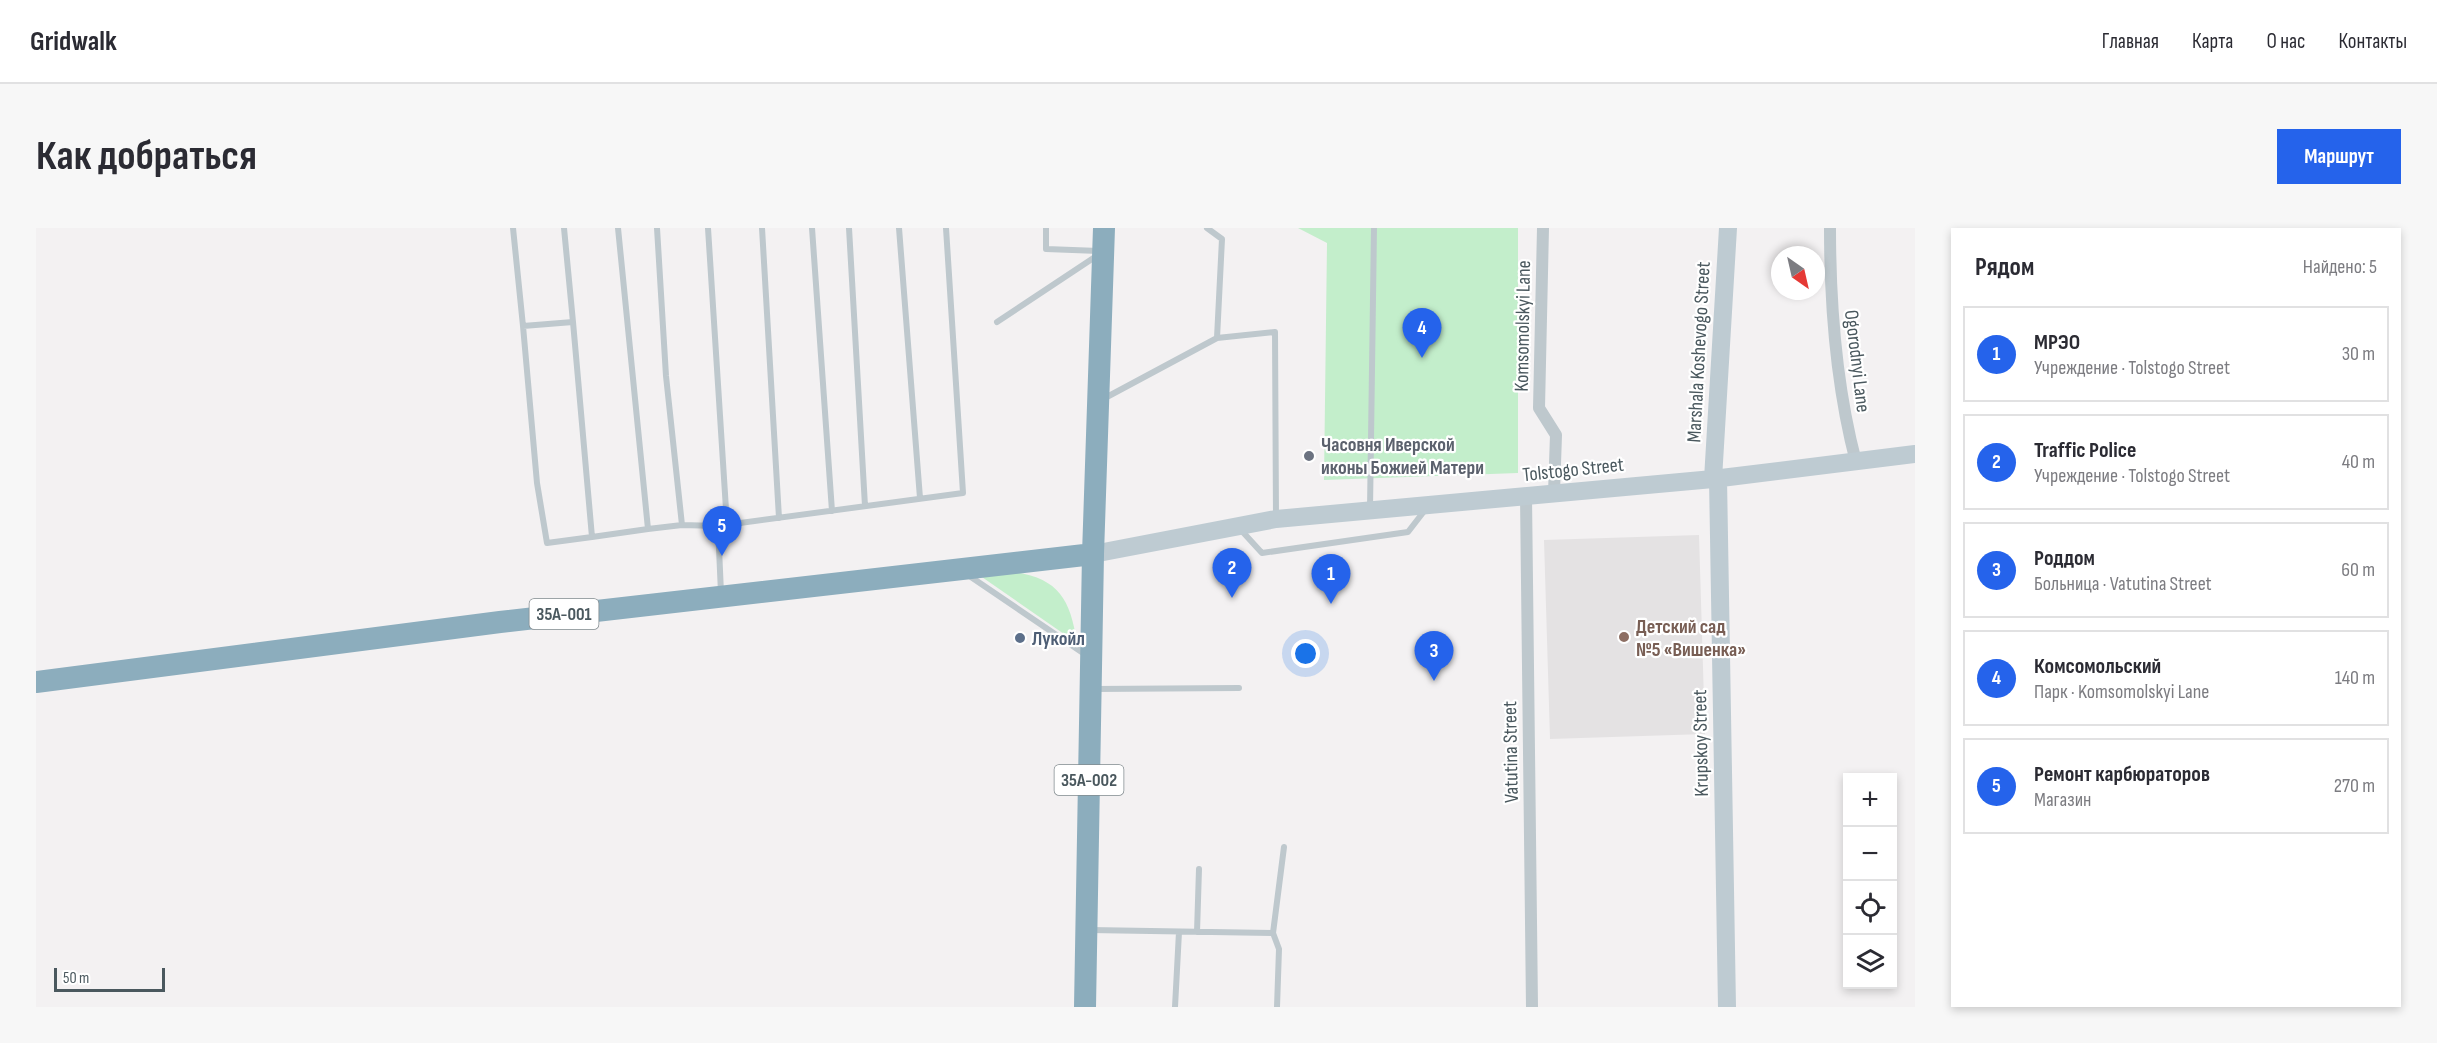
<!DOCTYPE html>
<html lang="ru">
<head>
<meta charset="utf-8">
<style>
  :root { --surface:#fff; --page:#f7f7f7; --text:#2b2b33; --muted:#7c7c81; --line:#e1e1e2; --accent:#2563eb }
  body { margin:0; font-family:"Sofia Sans Condensed",sans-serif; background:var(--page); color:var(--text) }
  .controls { position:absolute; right:18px; bottom:18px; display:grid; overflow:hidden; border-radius:0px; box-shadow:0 3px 9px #0003 }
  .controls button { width:54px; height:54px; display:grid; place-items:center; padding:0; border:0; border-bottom:2px solid var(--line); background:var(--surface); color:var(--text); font:30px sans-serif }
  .compass { position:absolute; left:1735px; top:18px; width:54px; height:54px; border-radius:50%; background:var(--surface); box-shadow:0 3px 9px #0003; rotate:146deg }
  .scale { position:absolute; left:18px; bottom:15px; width:111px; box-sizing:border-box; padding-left:6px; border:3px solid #4a585e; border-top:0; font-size:16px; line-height:21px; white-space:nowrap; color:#4a585e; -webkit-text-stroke:4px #fff; paint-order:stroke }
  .you { position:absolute; left:1270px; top:426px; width:21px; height:21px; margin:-15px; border:4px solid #fff; border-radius:50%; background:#1a73e8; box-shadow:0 0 0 9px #1a73e833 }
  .badge { display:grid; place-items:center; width:39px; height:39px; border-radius:50%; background:var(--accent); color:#fff; font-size:20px; font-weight:700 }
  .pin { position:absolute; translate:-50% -50px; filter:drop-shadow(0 2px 3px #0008) }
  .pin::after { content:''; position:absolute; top:32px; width:21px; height:18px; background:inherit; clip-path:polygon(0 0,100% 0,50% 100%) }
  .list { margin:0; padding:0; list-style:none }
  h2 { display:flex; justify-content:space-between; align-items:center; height:78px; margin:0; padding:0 24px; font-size:26px }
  h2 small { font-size:20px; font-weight:400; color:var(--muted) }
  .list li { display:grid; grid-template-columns:39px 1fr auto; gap:18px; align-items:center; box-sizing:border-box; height:96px; margin:0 12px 12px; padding:0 12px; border:2px solid var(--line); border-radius:0px }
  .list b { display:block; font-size:22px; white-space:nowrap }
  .list p { margin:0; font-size:20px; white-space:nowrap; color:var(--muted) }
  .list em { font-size:20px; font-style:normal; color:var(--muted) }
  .icon { flex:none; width:33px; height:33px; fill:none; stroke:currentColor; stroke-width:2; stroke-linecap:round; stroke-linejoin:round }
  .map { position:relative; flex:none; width:1879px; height:779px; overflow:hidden; border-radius:0px }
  header { display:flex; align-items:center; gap:36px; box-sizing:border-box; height:84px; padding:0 30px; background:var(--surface); border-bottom:2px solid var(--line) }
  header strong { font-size:28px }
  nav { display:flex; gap:33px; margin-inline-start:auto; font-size:21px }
  .intro { display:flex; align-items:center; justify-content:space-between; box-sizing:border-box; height:144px; padding:0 36px }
  h1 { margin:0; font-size:42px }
  .button { padding:15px 27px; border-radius:0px; background:var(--accent); color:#fff; font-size:21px; font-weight:700 }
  main { display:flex; gap:36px; padding:0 36px }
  aside { flex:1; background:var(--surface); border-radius:0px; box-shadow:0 3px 9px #0003 }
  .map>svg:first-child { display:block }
  .education { fill:#e4e2e3 }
  .green { fill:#c3eecb }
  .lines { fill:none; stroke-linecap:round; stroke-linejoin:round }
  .lane { stroke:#bec8cd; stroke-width:6 }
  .street { stroke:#bec8cd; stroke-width:12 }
  .secondary { stroke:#becbd2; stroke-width:18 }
  .highway { stroke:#8cadbd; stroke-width:22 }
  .worship-dot { fill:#6b7280; stroke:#fff; stroke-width:2 }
  .education-dot { fill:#8d6e63; stroke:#fff; stroke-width:2 }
  .service-dot { fill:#5c6f8a; stroke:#fff; stroke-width:2 }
  .labels { text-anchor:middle; stroke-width:4.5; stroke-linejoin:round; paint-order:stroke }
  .shield { fill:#fff; stroke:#808a8e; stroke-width:1.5 }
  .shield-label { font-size:18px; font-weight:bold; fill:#4a585e }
  .street-label { font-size:20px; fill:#4a585e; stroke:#fff }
  .worship-label { font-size:20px; font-weight:bold; fill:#5b616d; stroke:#fff; text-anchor:start }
  .education-label { font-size:20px; font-weight:bold; fill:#785e54; stroke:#fff; text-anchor:start }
  .service-label { font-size:20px; font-weight:bold; fill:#4e5e75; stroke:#fff; text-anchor:start }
</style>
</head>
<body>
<header>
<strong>Gridwalk</strong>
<nav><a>Главная</a><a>Карта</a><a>О нас</a><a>Контакты</a></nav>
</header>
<div class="intro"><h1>Как добраться</h1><a class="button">Маршрут</a></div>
<main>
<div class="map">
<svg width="1879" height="779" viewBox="0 0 1879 779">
  <rect width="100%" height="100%" fill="#f3f1f2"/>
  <!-- education -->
  <path class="education" d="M1663,307L1669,506L1514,511L1508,312Z"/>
  <!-- green -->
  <path class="green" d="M1262,0H1482V245L1288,252L1291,15Z
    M972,343C1021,349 1034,368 1041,415L943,347Z"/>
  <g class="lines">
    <!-- lane -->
    <path class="lane" d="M477,0L487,98L537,94L528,0
      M621,0L630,148L646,297L682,298L927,265L910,0
      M672,0L691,297
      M726,0L743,290
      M776,0L796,283
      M813,0L829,278
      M863,0L884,270
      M1010,0V21L1063,23
      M961,94L1062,27
      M487,98L501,255L511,315L556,309L537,94
      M1181,110L1239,104L1240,288
      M1069,170L1181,110L1186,11L1171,0
      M1334,282L1338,0
      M682,298L685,365
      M612,301L646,297
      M1204,301L1226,325L1372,304L1389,282
      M556,309L612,301L582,0
      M932,347L1050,427
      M1058,461L1203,460
      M1054,702L1237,705L1248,619
      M1161,704L1163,641
      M1237,705L1243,721L1241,779
      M1139,779L1143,704"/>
    <!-- street -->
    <path class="street" d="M1507,0L1503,180L1520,207L1518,265
      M1794,0C1794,78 1800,158 1820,234
      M1490,268L1496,779"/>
    <!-- secondary -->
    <path class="secondary" d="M1682,250L1691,779
      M1677,251L1692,0
      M1057,326L1240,291L1677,251L1879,226"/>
    <!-- highway -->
    <path class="highway" d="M0,454L464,394L1057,326
      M1049,779L1057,326L1068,0"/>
  </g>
  <!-- markers -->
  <circle class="worship-dot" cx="1273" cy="228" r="6"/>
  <circle class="education-dot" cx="1588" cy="409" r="6"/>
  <circle class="service-dot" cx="984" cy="410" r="6"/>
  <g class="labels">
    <!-- shield labels -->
    <g class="shield">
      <rect x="493.5" y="371" width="69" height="30" rx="4.5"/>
      <rect x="1018.5" y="537" width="69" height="30" rx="4.5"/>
    </g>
    <g class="shield-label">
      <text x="528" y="392">35А-001</text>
      <text x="1053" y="558">35А-002</text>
    </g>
    <!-- street labels -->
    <g class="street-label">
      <text transform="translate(1486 98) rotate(-89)" y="7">Komsomolskyi Lane</text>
      <text transform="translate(1662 124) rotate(-87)" y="7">Marshala Koshevogo Street</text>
      <text transform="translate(1822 133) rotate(83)" y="7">Ogorodnyi Lane</text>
      <text transform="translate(1537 241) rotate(-6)" y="7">Tolstogo Street</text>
      <text transform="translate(1664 515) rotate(-91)" y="7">Krupskoy Street</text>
      <text transform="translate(1474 524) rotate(-91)" y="7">Vatutina Street</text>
    </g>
    <!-- worship labels -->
    <g class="worship-label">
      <text x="1285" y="223">Часовня Иверской<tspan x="1285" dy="23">иконы Божией Матери</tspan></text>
    </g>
    <!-- education labels -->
    <g class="education-label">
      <text x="1600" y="405">Детский сад<tspan x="1600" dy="23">№5 «Вишенка»</tspan></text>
    </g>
    <!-- service labels -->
    <g class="service-label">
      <text x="996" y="417">Лукойл</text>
    </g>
  </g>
</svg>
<div class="controls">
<button>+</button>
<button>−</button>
<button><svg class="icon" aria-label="locate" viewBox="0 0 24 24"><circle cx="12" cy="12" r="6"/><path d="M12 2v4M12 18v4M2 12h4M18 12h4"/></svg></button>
<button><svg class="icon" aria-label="layers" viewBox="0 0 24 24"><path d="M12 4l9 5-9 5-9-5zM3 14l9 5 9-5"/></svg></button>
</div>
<svg class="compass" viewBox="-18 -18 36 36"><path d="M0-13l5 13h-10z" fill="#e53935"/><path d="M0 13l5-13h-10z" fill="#7c7c81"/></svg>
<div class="scale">50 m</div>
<div class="you"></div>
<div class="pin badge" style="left:1295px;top:376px">1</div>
<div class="pin badge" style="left:1196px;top:370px">2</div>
<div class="pin badge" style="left:1398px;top:453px">3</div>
<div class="pin badge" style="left:1386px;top:130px">4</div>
<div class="pin badge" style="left:686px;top:328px">5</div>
</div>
<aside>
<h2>Рядом<small>Найдено: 5</small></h2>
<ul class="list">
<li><span class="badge">1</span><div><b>МРЭО</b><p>Учреждение · Tolstogo Street</p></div><em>30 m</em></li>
<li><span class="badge">2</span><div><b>Traffic Police</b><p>Учреждение · Tolstogo Street</p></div><em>40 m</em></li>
<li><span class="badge">3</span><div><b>Роддом</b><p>Больница · Vatutina Street</p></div><em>60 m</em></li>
<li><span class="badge">4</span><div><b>Комсомольский</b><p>Парк · Komsomolskyi Lane</p></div><em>140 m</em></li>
<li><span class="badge">5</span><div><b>Ремонт карбюраторов</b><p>Магазин</p></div><em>270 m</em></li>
</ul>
</aside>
</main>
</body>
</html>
